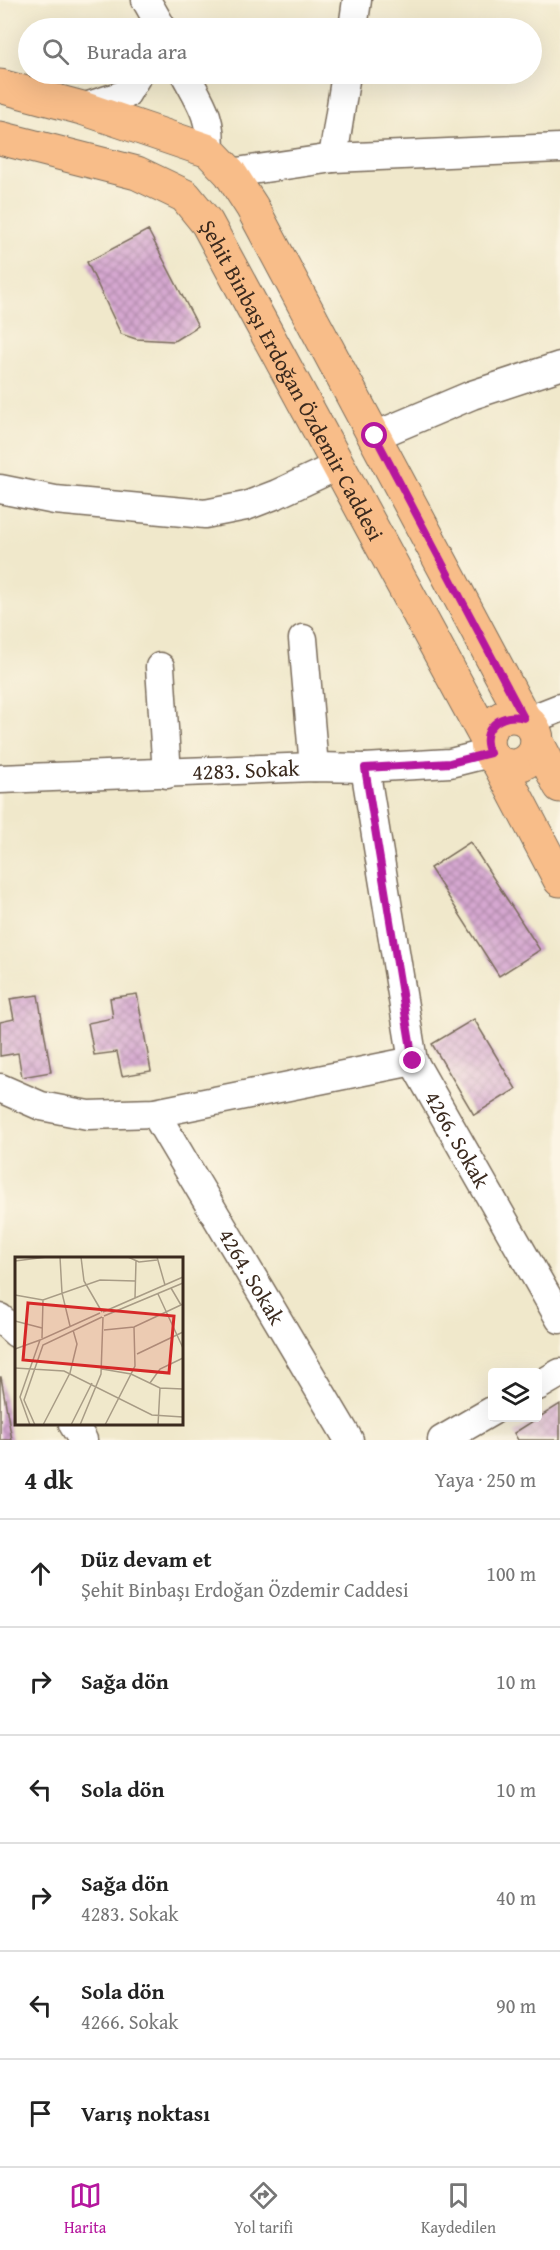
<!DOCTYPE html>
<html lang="tr">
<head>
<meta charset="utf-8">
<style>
  :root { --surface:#fff; --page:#f6f6f6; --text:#222; --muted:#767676; --line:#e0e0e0; --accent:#b5179e }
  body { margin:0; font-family:"Gentium Book Plus",serif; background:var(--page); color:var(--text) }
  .controls { position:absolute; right:18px; bottom:18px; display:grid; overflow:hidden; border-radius:6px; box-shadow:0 6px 24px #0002 }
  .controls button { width:54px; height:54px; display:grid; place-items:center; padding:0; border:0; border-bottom:2px solid var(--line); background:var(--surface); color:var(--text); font:30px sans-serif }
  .stop { position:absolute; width:18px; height:18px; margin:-14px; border:4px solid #b5179e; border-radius:50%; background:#fff }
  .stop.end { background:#b5179e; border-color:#fff; box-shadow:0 2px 6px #0008 }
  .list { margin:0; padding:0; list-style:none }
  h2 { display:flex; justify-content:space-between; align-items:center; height:78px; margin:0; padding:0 24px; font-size:26px }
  h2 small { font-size:20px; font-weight:400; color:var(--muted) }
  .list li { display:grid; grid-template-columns:39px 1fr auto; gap:18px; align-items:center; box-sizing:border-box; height:108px; padding:0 24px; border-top:2px solid var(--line) }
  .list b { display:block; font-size:22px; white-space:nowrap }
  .list p { margin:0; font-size:20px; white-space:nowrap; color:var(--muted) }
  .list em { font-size:20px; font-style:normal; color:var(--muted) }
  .icon { flex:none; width:33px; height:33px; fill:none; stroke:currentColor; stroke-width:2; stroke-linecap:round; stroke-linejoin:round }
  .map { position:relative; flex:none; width:560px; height:1440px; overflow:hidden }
  .search { position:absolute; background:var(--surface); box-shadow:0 6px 24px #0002; left:18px; right:18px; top:18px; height:66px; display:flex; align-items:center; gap:15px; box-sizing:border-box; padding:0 21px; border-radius:33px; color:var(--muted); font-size:22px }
  .sheet { height:726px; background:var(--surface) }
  nav { display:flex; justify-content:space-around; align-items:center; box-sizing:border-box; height:84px; border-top:2px solid var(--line); background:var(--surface); font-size:16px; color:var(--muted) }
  nav a { display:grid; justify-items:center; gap:3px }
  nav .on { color:var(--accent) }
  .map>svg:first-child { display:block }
  .building { fill:url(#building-cross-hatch) }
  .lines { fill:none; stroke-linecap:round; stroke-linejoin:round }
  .minor-casing { stroke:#7a6c5b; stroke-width:31 }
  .major-casing { stroke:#7a6c5b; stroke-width:35 }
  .minor { stroke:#fff; stroke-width:28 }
  .major { stroke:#f8bd89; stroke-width:33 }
  .route { stroke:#b5179e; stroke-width:8 }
  .labels { text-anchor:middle; stroke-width:4.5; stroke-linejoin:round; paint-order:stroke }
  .street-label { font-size:22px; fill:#3b2a1e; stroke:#fcf5e5 }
  .inset-road { fill:none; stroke:#a89c86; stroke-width:1.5 }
  .view { fill:#d62828; fill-opacity:0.15; stroke:#d62828; stroke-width:3 }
  .inset-edge { fill:none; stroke:#3b2a1e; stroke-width:3 }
</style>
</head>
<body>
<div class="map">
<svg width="560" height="1440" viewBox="0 0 560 1440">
  <defs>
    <pattern id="building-cross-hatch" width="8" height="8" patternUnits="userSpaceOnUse" patternTransform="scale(1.5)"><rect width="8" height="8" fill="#d5a7d0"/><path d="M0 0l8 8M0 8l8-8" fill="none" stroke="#ae88a8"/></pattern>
  </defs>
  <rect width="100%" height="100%" fill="#fcf5e5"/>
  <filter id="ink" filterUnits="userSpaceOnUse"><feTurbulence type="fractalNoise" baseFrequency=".0167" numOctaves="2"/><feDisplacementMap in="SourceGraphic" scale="12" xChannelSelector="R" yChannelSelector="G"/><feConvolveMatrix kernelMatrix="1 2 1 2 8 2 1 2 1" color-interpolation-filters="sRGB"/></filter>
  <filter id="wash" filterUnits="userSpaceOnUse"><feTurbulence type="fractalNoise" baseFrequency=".008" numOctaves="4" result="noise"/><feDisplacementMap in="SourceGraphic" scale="24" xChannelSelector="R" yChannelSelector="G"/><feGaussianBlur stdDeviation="1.35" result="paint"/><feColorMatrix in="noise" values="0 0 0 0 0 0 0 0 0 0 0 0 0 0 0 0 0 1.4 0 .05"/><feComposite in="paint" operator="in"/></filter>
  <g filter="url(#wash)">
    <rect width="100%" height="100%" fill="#f0e8cb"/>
    <g id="blocks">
      <!-- building -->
      <path class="building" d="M148,230L198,326L174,341L136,339L121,334L87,262Z
        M470,842L540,950L499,976L430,868Z
        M137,994L151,1071L122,1076L117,1052L94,1055L88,1023L113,1018L110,998Z
        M38,995L51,1072L22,1077L18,1053L0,1056V1022L14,1019L10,999Z
        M474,1019L516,1089L474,1115L432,1044Z
        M0,1377H1L12,1440H0Z
        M560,1404V1440H518L514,1433Z"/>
    </g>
  </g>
  <g filter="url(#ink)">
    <use href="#blocks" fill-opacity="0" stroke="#7a6c5b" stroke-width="1.5"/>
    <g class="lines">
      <defs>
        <g id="minor">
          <path d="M146,0L162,28"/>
          <path d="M353,28L357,0"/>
          <path d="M185,74C200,102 213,118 209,151"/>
          <path d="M82,108L126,94L138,74"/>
          <path d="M333,158L346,74"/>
          <path d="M230,173L333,158L560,148"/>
          <path d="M375,436L472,395L560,366"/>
          <path d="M0,489L55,500L205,514L246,506L277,494L337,466"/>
          <path d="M303,639L314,767"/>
          <path d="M160,667L167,774"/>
          <path d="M527,721L560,708"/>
          <path id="s1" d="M365,768L413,1061L560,1319"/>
          <path id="s2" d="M0,779L314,767L365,768L450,763L490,753"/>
          <path d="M0,1088L41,1106L88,1115L155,1113L413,1061"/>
          <path id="s3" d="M155,1113L349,1440"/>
          <path d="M0,1318L16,1333"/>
          <path d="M538,1386L560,1373"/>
          <path d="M73,1424L83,1440"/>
          <path d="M442,1440L492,1411"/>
        </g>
        <g id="major">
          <path d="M0,86L82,108L209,151L230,173L252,207L524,718"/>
          <path id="s4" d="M0,138L137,173L185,196L207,223L487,740"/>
          <circle cx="512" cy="741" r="25"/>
          <path d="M537,742L560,786"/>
          <path d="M498,762L560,880"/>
        </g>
      </defs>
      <!-- minor casing -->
      <use href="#minor" class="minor-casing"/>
      <!-- major casing -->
      <use href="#major" class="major-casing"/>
      <!-- minor -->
      <use href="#minor" class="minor"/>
      <!-- major -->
      <use href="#major" class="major"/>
    </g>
  </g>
  <g class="lines" filter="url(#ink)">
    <!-- route -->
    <path class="route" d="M375,436L524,718C502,711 478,729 490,753L450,763L365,768L413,1061"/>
  </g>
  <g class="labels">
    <!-- street labels -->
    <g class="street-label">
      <text dy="8" stroke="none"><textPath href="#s4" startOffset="408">Şehit Binbaşı Erdoğan Özdemir Caddesi</textPath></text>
      <text dy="8" stroke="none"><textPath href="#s2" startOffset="246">4283. Sokak</textPath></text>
      <text dy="8" stroke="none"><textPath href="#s1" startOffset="387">4266. Sokak</textPath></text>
      <text dy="8" stroke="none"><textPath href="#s3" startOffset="190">4264. Sokak</textPath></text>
    </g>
  </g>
  <!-- overview -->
  <g transform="translate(15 1257)">
    <rect width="168" height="168" fill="#f0e8cb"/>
    <path class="inset-road" d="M45,0L47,36L55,69M66,0L69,24L87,55M113,0L124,5L142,3M142,0L150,28M0,4L32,0M156,31L166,48M143,37L168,91M0,38L28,43L85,23L120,24M120,41L121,4M88,55L168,20M89,59L168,26M0,64L27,71M89,73L119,70L168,47M27,81L28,43M0,92L25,83M122,97L168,75M0,111L49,114L137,158L168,160M87,112L116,117L145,131L168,132M135,126L145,112L168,101M0,140L1,168M15,168L5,140L25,83L85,56M20,168L9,143L28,88L87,60M28,168L55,116L62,87L58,73M56,168L77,126M65,168L86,117L88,60M90,168L120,109L119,70M143,168L145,131"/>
    <path class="view" d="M13,46L159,59L154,116L8,103Z"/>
    <rect width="168" height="168" class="inset-edge"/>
  </g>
</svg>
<div class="controls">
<button><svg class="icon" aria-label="layers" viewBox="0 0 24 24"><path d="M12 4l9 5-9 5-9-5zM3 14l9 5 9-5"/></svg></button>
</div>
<div class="stop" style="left:375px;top:436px"></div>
<div class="stop end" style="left:413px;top:1061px"></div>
<div class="search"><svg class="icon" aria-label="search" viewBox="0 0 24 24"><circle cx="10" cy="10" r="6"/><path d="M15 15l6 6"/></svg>Burada ara</div>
</div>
<section class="sheet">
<h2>4 dk<small>Yaya · 250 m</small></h2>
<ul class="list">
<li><svg class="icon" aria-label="ahead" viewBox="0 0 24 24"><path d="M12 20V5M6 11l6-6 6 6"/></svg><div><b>Düz devam et</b><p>Şehit Binbaşı Erdoğan Özdemir Caddesi</p></div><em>100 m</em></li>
<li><svg class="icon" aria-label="right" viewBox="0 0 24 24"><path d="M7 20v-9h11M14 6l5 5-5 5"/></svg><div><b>Sağa dön</b></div><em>10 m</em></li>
<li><svg class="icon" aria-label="left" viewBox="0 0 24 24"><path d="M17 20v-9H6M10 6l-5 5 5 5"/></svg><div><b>Sola dön</b></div><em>10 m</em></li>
<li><svg class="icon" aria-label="right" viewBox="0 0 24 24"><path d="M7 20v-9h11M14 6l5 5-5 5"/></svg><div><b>Sağa dön</b><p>4283. Sokak</p></div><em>40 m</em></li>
<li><svg class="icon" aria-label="left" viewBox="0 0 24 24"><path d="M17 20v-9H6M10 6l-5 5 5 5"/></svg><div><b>Sola dön</b><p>4266. Sokak</p></div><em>90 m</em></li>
<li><svg class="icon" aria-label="arrive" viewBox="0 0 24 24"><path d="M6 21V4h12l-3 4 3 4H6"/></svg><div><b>Varış noktası</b></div></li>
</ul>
</section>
<nav>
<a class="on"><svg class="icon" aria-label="map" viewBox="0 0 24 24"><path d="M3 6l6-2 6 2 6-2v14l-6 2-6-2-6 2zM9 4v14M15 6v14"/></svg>Harita</a>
<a><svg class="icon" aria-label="directions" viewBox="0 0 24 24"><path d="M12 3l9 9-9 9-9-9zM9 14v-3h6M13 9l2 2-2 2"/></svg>Yol tarifi</a>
<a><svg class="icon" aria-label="saved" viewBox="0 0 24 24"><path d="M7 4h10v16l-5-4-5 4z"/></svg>Kaydedilen</a>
</nav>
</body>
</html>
